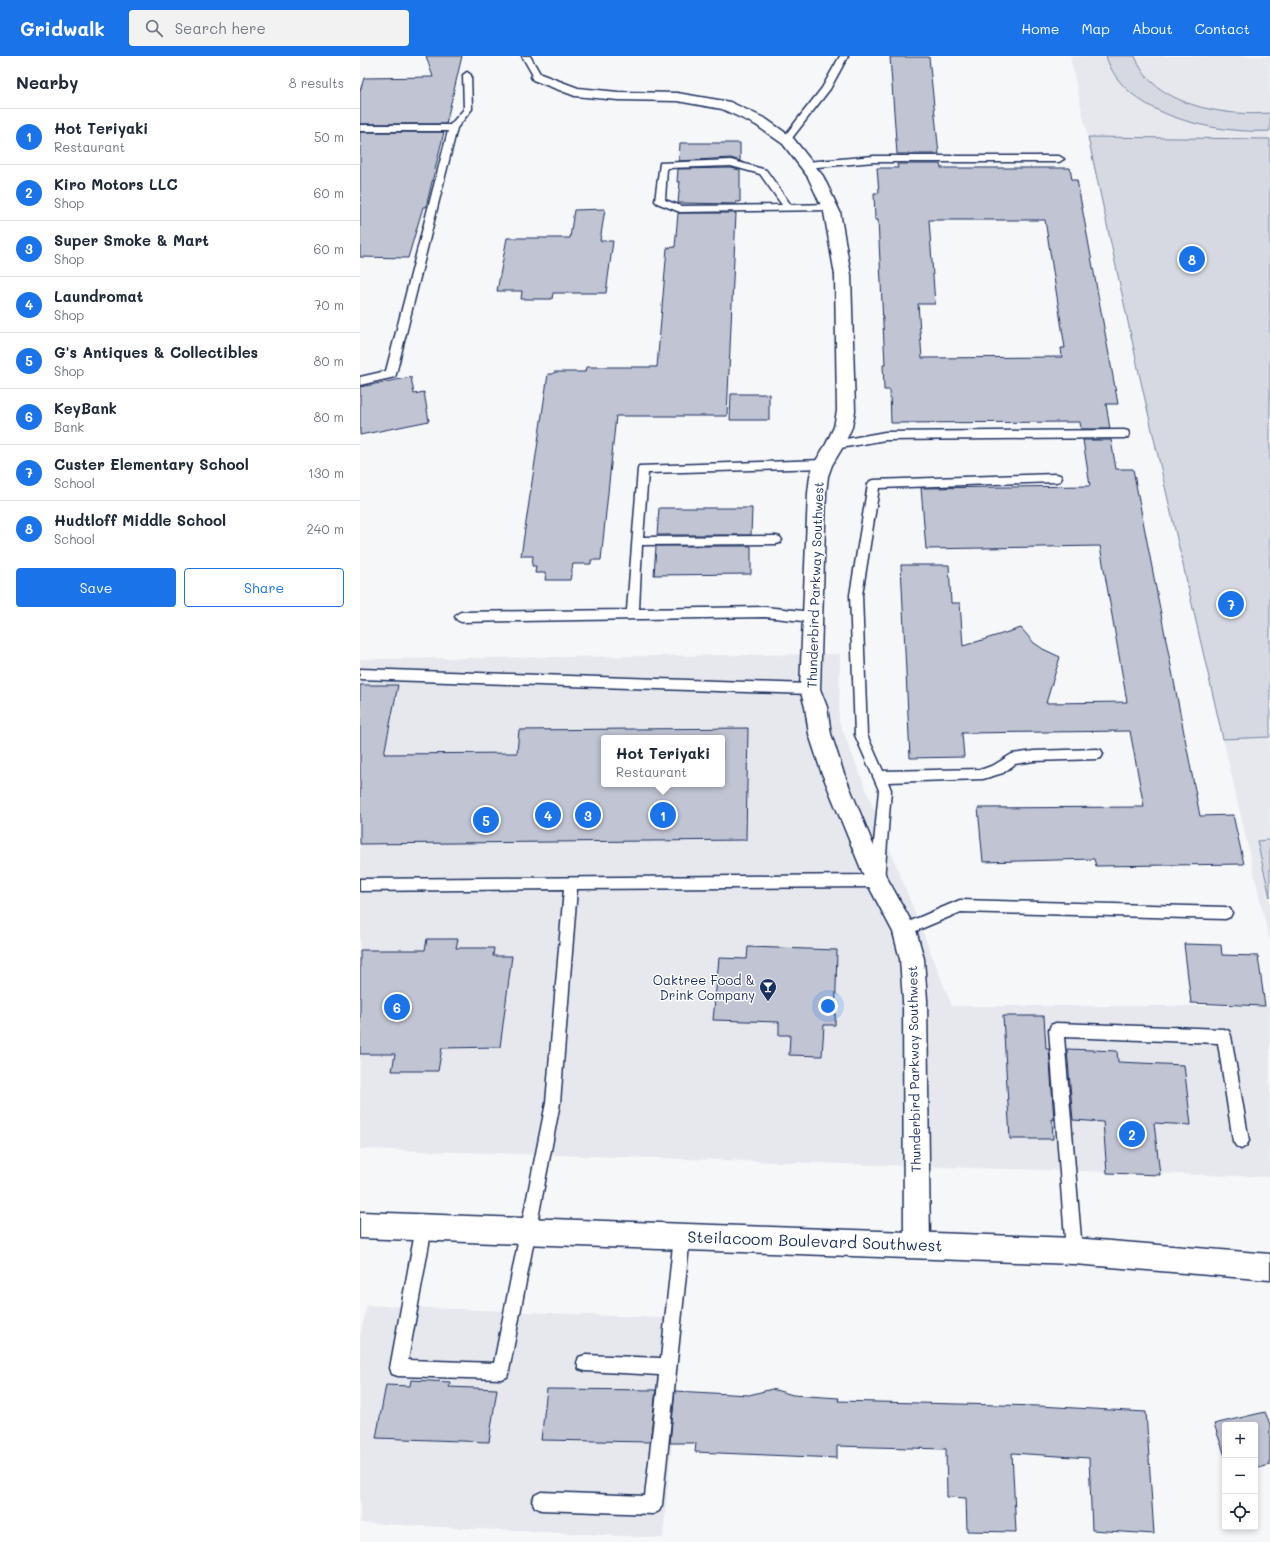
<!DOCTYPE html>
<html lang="en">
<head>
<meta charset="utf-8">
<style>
  :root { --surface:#fff; --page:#f2f2f3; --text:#1f2937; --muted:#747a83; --line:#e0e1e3; --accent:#1a73e8 }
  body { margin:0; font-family:Mali,sans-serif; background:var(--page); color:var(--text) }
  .controls { position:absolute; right:12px; bottom:12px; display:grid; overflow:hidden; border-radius:4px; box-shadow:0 2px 6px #0003 }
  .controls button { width:36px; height:36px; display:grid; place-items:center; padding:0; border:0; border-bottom:1px solid var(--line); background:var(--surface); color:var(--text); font:20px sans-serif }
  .you { position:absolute; left:468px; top:950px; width:14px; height:14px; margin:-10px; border:3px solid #fff; border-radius:50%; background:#1a73e8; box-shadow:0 0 0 6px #1a73e833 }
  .badge { display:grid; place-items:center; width:26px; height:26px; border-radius:50%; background:var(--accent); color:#fff; font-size:13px; font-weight:700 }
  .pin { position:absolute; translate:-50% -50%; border:2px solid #fff; box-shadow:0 1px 4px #0006 }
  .popup { position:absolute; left:241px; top:679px; width:124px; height:52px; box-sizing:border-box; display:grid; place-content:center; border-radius:4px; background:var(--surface); filter:drop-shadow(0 1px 3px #0005); font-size:13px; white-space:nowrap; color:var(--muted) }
  .popup b { font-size:15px; color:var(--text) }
  .popup::after { content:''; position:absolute; left:50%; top:100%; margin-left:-8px; border:8px solid transparent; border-top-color:var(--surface) }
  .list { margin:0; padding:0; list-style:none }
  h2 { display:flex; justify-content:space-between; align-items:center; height:52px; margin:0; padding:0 16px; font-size:17px }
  h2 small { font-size:13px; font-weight:400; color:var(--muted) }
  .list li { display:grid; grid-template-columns:26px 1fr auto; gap:12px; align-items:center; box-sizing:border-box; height:56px; padding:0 16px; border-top:1px solid var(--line) }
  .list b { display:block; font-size:15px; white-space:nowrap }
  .list p { margin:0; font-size:13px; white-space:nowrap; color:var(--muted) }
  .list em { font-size:13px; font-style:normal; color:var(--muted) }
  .actions { display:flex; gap:8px; padding:12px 16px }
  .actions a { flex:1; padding:9px 0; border:1px solid var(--accent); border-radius:4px; text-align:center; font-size:14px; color:var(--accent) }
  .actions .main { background:var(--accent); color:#fff }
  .icon { flex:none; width:22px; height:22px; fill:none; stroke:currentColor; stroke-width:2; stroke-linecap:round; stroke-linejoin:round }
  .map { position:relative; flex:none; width:910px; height:1486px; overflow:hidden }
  header { display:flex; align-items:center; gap:24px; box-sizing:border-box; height:56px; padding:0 20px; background:var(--accent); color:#fff }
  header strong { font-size:19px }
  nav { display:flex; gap:22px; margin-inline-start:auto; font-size:14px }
  .search { width:280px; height:36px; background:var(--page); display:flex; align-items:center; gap:10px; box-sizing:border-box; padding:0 14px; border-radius:4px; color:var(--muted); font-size:15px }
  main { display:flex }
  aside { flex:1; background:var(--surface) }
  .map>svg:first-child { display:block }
  .built { fill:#e6e8ee; fill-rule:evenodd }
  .green { fill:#d6d9e2; stroke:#7884a0 }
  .building { fill:#c0c4d3; stroke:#1b2f5e; fill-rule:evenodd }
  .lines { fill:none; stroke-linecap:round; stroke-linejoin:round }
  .service-casing { stroke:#1b2f5e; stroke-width:3 }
  .minor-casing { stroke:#1b2f5e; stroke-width:3 }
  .primary-casing { stroke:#1b2f5e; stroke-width:3 }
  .service { fill:#fff; fill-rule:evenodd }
  .minor { fill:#fff; fill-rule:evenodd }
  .primary { fill:#fff; fill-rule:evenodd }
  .labels { text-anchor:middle; stroke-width:3; stroke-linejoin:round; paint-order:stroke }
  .street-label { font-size:13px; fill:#1b2f5e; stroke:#fff }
  .poi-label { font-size:13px; fill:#1b2f5e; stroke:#fff; text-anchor:end }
  .near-street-label { font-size:16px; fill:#1b2f5e; stroke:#fff }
</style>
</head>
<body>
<header>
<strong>Gridwalk</strong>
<div class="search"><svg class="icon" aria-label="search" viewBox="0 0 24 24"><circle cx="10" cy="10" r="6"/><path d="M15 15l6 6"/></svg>Search here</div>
<nav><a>Home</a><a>Map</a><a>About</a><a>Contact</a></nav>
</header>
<main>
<aside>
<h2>Nearby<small>8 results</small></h2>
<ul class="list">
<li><span class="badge">1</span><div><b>Hot Teriyaki</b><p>Restaurant</p></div><em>50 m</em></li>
<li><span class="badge">2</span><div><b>Kiro Motors LLC</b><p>Shop</p></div><em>60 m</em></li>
<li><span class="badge">3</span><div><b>Super Smoke &amp; Mart</b><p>Shop</p></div><em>60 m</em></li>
<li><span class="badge">4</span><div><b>Laundromat</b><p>Shop</p></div><em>70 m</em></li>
<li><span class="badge">5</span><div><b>G's Antiques &amp; Collectibles</b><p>Shop</p></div><em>80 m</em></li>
<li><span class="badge">6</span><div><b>KeyBank</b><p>Bank</p></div><em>80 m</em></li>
<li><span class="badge">7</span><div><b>Custer Elementary School</b><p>School</p></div><em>130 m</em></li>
<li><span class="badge">8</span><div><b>Hudtloff Middle School</b><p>School</p></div><em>240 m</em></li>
</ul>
<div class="actions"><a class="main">Save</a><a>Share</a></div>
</aside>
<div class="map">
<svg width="910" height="1486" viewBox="0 0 910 1486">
  <rect width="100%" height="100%" fill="#f6f7f9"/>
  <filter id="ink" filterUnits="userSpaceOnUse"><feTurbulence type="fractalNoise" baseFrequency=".025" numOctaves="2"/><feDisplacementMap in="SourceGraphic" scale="8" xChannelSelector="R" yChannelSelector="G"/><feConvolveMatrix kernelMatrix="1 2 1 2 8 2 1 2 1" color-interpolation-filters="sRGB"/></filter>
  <g filter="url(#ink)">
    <!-- built -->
    <path class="built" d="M710,0H910V887L781,326Z
      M480,598L479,665L592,950H910V1121L0,1093V603ZM244,682H362V728H244Z
      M7,1249L323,1263L303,1482L0,1467V1280Z"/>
    <!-- green -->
    <path class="green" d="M746,0H775C791,49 865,61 910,57V75C856,78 764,60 746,0Z
      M728,81L910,83V681L863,683L781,326Z
      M910,784V841L897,785Z"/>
    <!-- building -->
    <path class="building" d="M66,0H102L86,68H0V35L4,22L73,21Z
      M530,1H569L579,98H537Z
      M0,76H84L66,151H63L48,202L0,201Z
      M320,87H380V105L371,102L319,105Z
      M537,108H580L581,112H710L712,124H717L758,348H746L750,373H721L720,366L531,367L530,334H524L523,309H525L518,164H515L514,137H519L517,112H538ZM569,164H685L705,292H701L702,301L562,302L558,248H575Z
      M371,112L380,114V146H376V148L318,147L320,126H317L318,113Z
      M245,153L240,185H253L246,237H193L192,243H161L162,235H137L147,182H210L214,154Z
      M318,157H376L367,360H256L241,504H231V508H213L210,524H185L186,517H175L176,510H172L173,500H161L188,318H193L194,316H225L226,311H297L307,192L315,191Z
      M51,321L54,338L64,336L69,365L0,379V331Z
      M371,338H409V364H370Z
      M723,384H751L756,413H773L840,760L873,759L884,808L736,810L734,803L623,806L618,752L784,751L770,675L602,677L604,701L550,702L541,509H589L591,547H600L603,590L661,572L674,587L683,593L700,601L686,647L767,646L740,490L566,493L561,432L730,430Z
      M299,452H392L391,479H297Z
      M296,490H391V518L294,519Z
      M0,629H38L24,698L157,697L159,674L388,672L386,784L0,788ZM244,682H362V728H244Z
      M67,883H98L96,892H134L133,900H152L140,991L82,992L78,1015H32L35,998H0V894H65Z
      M824,888L861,889L862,899L898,900L905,950L831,947Z
      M388,891L477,894L475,969H464L462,1000L429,999L430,979H419V966L353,964L359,902L387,903Z
      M643,960H684L686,993H689L694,1064L692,1063L693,1083H650Z
      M707,993L757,995L758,1006L824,1009L831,1069L794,1067L800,1119L747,1117L743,1066L713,1064Z
      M51,1324L90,1326L89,1331L137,1333L129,1386L16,1382L26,1329L50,1330Z
      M187,1333L296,1334L290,1386L181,1384Z
      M412,1333L433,1339L479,1342L478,1345L679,1350L786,1356L794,1478L732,1474L729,1402L652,1397L656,1476L607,1475L606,1442L587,1441L586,1393L477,1390V1402L335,1396L336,1387H310L315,1335L389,1339Z
      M905,1356L910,1368V1409L895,1413V1369H865V1400L854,1368Z"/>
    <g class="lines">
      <defs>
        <path id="service" d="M162,0H170L182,21L181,23H175Z
          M480,0H488L470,33L429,86H423L422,84L423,82L462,32Z
          M107,16L111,19L112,53L97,72L36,318L35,321L0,329V321L26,315L88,75H0V69H90L104,53L103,19Z
          M514,100H699L704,103L699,106H514L446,112L441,109L446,106Z
          M371,104L406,114L431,149L470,148L475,151L470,154L320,156L297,147L295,145L300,107ZM371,110L400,118L422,149L321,150L305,144L307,112Z
          M764,374L768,375L769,378L768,381L764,382L525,384L475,393L471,392L470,389L471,386L475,385L525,376Z
          M463,404L467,405L468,408L467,411L463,412L288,417L283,481L416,480L420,481L422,484L420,487L416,488L282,489L279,553L405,551L452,556L456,558L458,561L456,564L452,566L405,561L101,566L97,564L95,561L97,558L101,556L267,554L278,413L279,410Z
          M696,418L700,419L702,422L700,425L696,426L519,432L502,539L507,679L523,715L623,713L634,709L652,698L674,695L737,693L741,694L743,698L741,702L737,703L674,705L655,708L643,717L623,723L528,726L531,734L524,825L522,829L517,831L217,833L200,1047L149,1315L147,1321L141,1323L38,1320L32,1318L30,1312L56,1171L58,1165L64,1163L70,1165L72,1171L48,1304L134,1307L186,1047L204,833L0,835V823L511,819L519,734L495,679L490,539L508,428L510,425L514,424Z
          M0,613L450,628L454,629L456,633L454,637L450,638L0,623Z
          M600,844L865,851L870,853L872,857L870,861L865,863L601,856L544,880L539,878L537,874L539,870Z
          M696,967L864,973L869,975L871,980L889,1085L886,1090L881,1093L876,1090L873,1085L858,987L704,981L722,1195L720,1201L714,1203L708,1201L706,1195L689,974L691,969Z
          M322,1172L328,1174L330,1180L302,1449L299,1455L293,1458L181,1454L175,1451L172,1445L175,1439L181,1436L285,1440L299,1319L225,1315L219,1313L217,1307L219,1301L225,1299L301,1302L314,1180L316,1174Z"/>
        <path id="minor" d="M178,17L218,32L258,36L317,37L370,46L406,63L433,82L463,120L480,156L491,219L495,355L492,371L484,389L472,409L468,420L466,437L460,633L467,651L471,678L483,715L526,820L556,874L564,903L567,944L570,1189L566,1198L557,1202L548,1198L544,1189L543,944L540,903L533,876L506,825L461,715L449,678L445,651L440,633L448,437L450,420L454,408L466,388L474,371L477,355L475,219L464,156L448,121L423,88L396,69L362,53L317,45L258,44L215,40L173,24L171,21L173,18Z"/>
        <path id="primary" d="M0,1156L714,1182L910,1198V1224L714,1208L0,1182Z"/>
      </defs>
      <!-- service casing -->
      <use href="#service" class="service-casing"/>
      <!-- minor casing -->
      <use href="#minor" class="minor-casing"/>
      <!-- primary casing -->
      <use href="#primary" class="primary-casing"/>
      <!-- service -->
      <use href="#service" class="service"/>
      <!-- minor -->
      <use href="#minor" class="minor"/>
      <!-- primary -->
      <use href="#primary" class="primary"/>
    </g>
  </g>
  <!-- icons -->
  <defs>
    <symbol id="bar-pin" viewBox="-11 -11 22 30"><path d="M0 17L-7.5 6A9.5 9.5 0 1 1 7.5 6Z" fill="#1b2f5e" stroke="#fff"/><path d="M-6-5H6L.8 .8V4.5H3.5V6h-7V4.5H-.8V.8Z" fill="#fff"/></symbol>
  </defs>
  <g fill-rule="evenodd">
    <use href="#bar-pin" x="398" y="921" width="20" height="27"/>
  </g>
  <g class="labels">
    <!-- street labels -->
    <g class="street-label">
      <text transform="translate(455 529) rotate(-88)" y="5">Thunderbird Parkway Southwest</text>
      <text transform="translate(554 1013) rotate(-91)" y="5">Thunderbird Parkway Southwest</text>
    </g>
    <!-- poi labels -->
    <g class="poi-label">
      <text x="395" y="929">Oaktree Food &amp;<tspan x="395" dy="15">Drink Company</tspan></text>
    </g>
    <!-- near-street labels -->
    <g class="near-street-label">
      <text transform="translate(455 1185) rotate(2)" y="6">Steilacoom Boulevard Southwest</text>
    </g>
  </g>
</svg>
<div class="controls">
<button>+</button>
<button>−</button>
<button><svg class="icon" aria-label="locate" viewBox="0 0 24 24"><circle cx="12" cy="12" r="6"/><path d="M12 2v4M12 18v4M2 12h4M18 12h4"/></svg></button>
</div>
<div class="you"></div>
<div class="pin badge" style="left:303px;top:759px">1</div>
<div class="popup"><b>Hot Teriyaki</b>Restaurant</div>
<div class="pin badge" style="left:772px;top:1078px">2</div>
<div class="pin badge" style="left:228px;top:759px">3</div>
<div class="pin badge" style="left:188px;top:759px">4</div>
<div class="pin badge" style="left:126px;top:764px">5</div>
<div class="pin badge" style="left:37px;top:951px">6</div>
<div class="pin badge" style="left:871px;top:548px">7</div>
<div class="pin badge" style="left:832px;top:203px">8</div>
</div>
</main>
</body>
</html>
